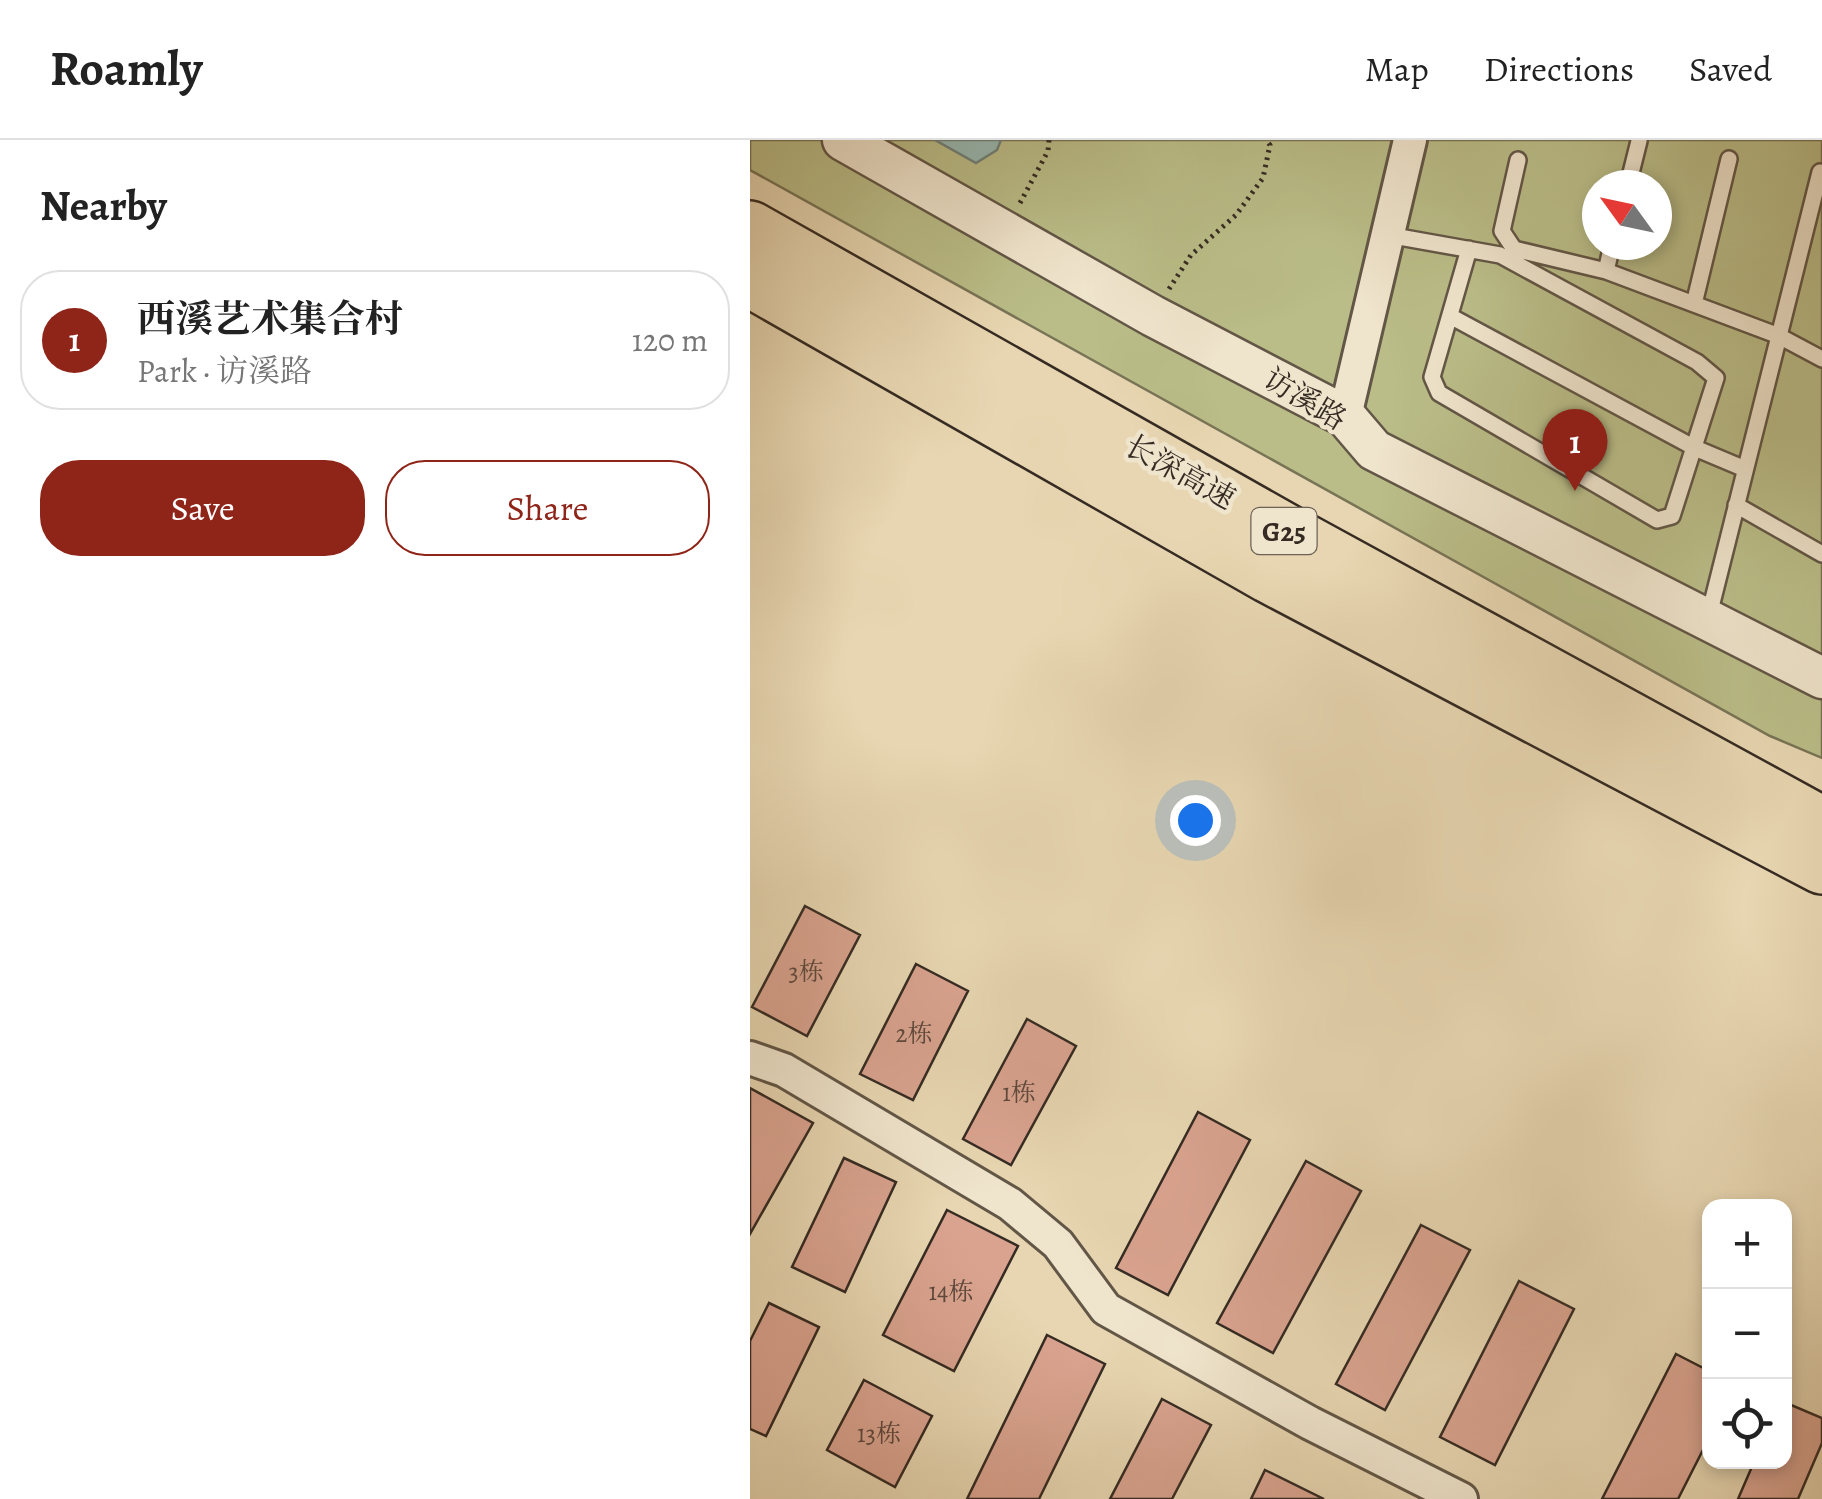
<!DOCTYPE html>
<html lang="en">
<head>
<meta charset="utf-8">
<style>
  :root { --surface:#fff; --page:#f6f6f6; --text:#222; --muted:#767676; --line:#e0e0e0; --accent:#8f2418 }
  body { margin:0; font-family:Alegreya,"Noto Serif SC",serif; background:var(--page); color:var(--text) }
  .controls { position:absolute; right:30px; bottom:30px; display:grid; overflow:hidden; border-radius:20px; box-shadow:0 5px 15px #0003 }
  .controls button { width:90px; height:90px; display:grid; place-items:center; padding:0; border:0; border-bottom:2px solid var(--line); background:var(--surface); color:var(--text); font:50px sans-serif }
  .compass { position:absolute; left:832px; top:30px; width:90px; height:90px; border-radius:50%; background:var(--surface); box-shadow:0 5px 15px #0003; rotate:303deg }
  .you { position:absolute; left:445px; top:680px; width:35px; height:35px; margin:-25px; border:8px solid #fff; border-radius:50%; background:#1a73e8; box-shadow:0 0 0 15px #1a73e833 }
  .badge { display:grid; place-items:center; width:65px; height:65px; border-radius:50%; background:var(--accent); color:#fff; font-size:32px; font-weight:700 }
  .pin { position:absolute; translate:-50% -82px; filter:drop-shadow(0 2px 5px #0008) }
  .pin::after { content:''; position:absolute; top:52px; width:35px; height:30px; background:inherit; clip-path:polygon(0 0,100% 0,50% 100%) }
  .list { margin:0; padding:0; list-style:none }
  h2 { display:flex; justify-content:space-between; align-items:center; height:130px; margin:0; padding:0 40px; font-size:42px }
  h2 small { font-size:32px; font-weight:400; color:var(--muted) }
  .list li { display:grid; grid-template-columns:65px 1fr auto; gap:30px; align-items:center; box-sizing:border-box; height:140px; margin:0 20px 20px; padding:0 20px; border:2px solid var(--line); border-radius:40px }
  .list b { display:block; font-size:38px; white-space:nowrap }
  .list p { margin:0; font-size:32px; white-space:nowrap; color:var(--muted) }
  .list em { font-size:32px; font-style:normal; color:var(--muted) }
  .actions { display:flex; gap:20px; padding:30px 40px }
  .actions a { flex:1; padding:22px 0; border:2px solid var(--accent); border-radius:40px; text-align:center; font-size:35px; color:var(--accent) }
  .actions .main { background:var(--accent); color:#fff }
  .icon { flex:none; width:55px; height:55px; fill:none; stroke:currentColor; stroke-width:2; stroke-linecap:round; stroke-linejoin:round }
  .map { position:relative; flex:none; width:1072px; height:1359px; overflow:hidden }
  header { display:flex; align-items:center; gap:60px; box-sizing:border-box; height:140px; padding:0 50px; background:var(--surface); border-bottom:2px solid var(--line) }
  header strong { font-size:48px }
  nav { display:flex; gap:55px; margin-inline-start:auto; font-size:35px }
  main { display:flex }
  aside { flex:1; background:var(--surface) }
  .map>svg:first-child { display:block }
  .green { fill:#babd88; stroke:#787456; stroke-width:2.5; fill-rule:evenodd }
  .water { fill:#97b8b2; stroke:#708079; stroke-width:2.5 }
  .building { fill:#d9a38f; stroke:#352b23; stroke-width:2.5 }
  .lines { fill:none; stroke-linecap:round; stroke-linejoin:round }
  .service-casing { stroke:#625646; stroke-width:20 }
  .minor-casing { stroke:#625646; stroke-width:38 }
  .tertiary-casing { stroke:#625646; stroke-width:45 }
  .motorway-casing { stroke:#352b23; stroke-width:60 }
  .path { stroke:#352b23; stroke-width:5; stroke-dasharray:2.5 5; stroke-linecap:butt }
  .service { stroke:#efe4cc; stroke-width:15 }
  .minor { stroke:#efe4cc; stroke-width:32 }
  .tertiary { stroke:#efe4cc; stroke-width:40 }
  .motorway { stroke:#e7d6b1; stroke-width:55 }
  .labels { text-anchor:middle; stroke-width:9; stroke-linejoin:round; paint-order:stroke }
  .number-label { font-size:25px; fill:#5e493e }
  .shield { fill:#efe4cc; stroke:#6d6256; stroke-width:2.5 }
  .shield-label { font-size:28px; font-weight:bold; fill:#352b23 }
  .street-label { font-size:30px; fill:#352b23; stroke:#efe4cc }
</style>
</head>
<body>
<header>
<strong>Roamly</strong>
<nav><a>Map</a><a>Directions</a><a>Saved</a></nav>
</header>
<main>
<aside>
<h2>Nearby<small></small></h2>
<ul class="list">
<li><span class="badge">1</span><div><b>西溪艺术集合村</b><p>Park · 访溪路</p></div><em>120 m</em></li>
</ul>
<div class="actions"><a class="main">Save</a><a>Share</a></div>
</aside>
<div class="map">
<svg width="1072" height="1359" viewBox="0 0 1072 1359">
  <rect width="100%" height="100%" fill="#e7d6b1"/>
  <filter id="stains"><feTurbulence type="fractalNoise" baseFrequency=".002" numOctaves="4"/><feColorMatrix values="0 0 0 0 .2 0 0 0 0 .09 0 0 0 0 .02 0 0 0 .5 -.17"/></filter>
  <radialGradient id="worn" r=".72"><stop offset=".6" stop-color="#630" stop-opacity="0"/><stop offset="1" stop-color="#630" stop-opacity=".3"/></radialGradient>
  <!-- green -->
  <path class="green" d="M0,0H1072V618L1020,596L0,30ZM847,45H907V105H847Z"/>
  <!-- water -->
  <path class="water" d="M185,0H251L247,10L226,23Z"/>
  <!-- building -->
  <path class="building" d="M55,766L110,795L57,896L2,867Z
    M166,824L218,851L163,960L110,934Z
    M277,879L326,906L261,1025L213,999Z
    M0,948L63,983L0,1094Z
    M448,972L500,1000L418,1155L366,1128Z
    M94,1018L146,1042L95,1152L42,1127Z
    M556,1021L611,1051L523,1213L467,1183Z
    M197,1070L268,1106L204,1231L133,1195Z
    M671,1085L720,1110L635,1270L586,1244Z
    M769,1141L824,1169L745,1325L690,1297Z
    M19,1163L69,1187L16,1296L0,1289V1201Z
    M297,1195L355,1224L289,1359H217Z
    M926,1214L959,1231V1298L928,1359H852Z
    M114,1240L182,1276L145,1347L77,1310Z
    M412,1259L461,1285L422,1359H360Z
    M1034,1262L1072,1278V1303L1048,1359H988L1004,1322H1034Z
    M515,1330L574,1359H501Z"/>
  <g class="lines">
    <defs>
      <path id="service" d="M768,20L752,91L764,109L856,131L1029,196L958,479
        M1070,32L1029,196L1072,219
        M878,45L889,1
        M638,95L750,115L947,222L966,238L922,376L907,380L689,253L682,237L719,109
        M856,131L862,105
        M944,164L979,19
        M700,176L945,308L995,329
        M986,365L1072,414"/>
      <path id="minor" d="M595,276L660,0
        M0,918L34,930L260,1064L308,1104L356,1169L560,1283L711,1359"/>
      <path id="tertiary" d="M93,0L403,176L595,276L624,310L1072,538"/>
      <path id="motorway" d="M0,89L545,397L1072,685
        M0,139L519,435L1072,726"/>
    </defs>
    <!-- service casing -->
    <use href="#service" class="service-casing"/>
    <!-- minor casing -->
    <use href="#minor" class="minor-casing"/>
    <!-- tertiary casing -->
    <use href="#tertiary" class="tertiary-casing"/>
    <!-- motorway casing -->
    <use href="#motorway" class="motorway-casing"/>
    <!-- path -->
    <path class="path" d="M270,63L298,11L299,0
      M419,149L441,115L486,75L513,38L520,5L516,0"/>
    <!-- service -->
    <use href="#service" class="service"/>
    <!-- minor -->
    <use href="#minor" class="minor"/>
    <!-- tertiary -->
    <use href="#tertiary" class="tertiary"/>
    <!-- motorway -->
    <use href="#motorway" class="motorway"/>
  </g>
  <g class="labels">
    <!-- number labels -->
    <g class="number-label">
      <text x="56" y="840">3栋</text>
      <text x="164" y="902">2栋</text>
      <text x="269" y="961">1栋</text>
      <text x="201" y="1160">14栋</text>
      <text x="129" y="1302">13栋</text>
    </g>
    <!-- shield labels -->
    <rect class="shield" x="501.5" y="368" width="65" height="46" rx="8"/>
    <g class="shield-label">
      <text x="534" y="401">G25</text>
    </g>
    <!-- street labels -->
    <g class="street-label">
      <text transform="translate(555 259) rotate(31)" y="10">访溪路</text>
      <text transform="translate(430 332) rotate(29)" y="10">长深高速</text>
    </g>
  </g>
  <rect width="100%" height="100%" filter="url(#stains)"/>
  <rect width="100%" height="100%" fill="url(#worn)"/>
</svg>
<div class="controls">
<button>+</button>
<button>−</button>
<button><svg class="icon" aria-label="locate" viewBox="0 0 24 24"><circle cx="12" cy="12" r="6"/><path d="M12 2v4M12 18v4M2 12h4M18 12h4"/></svg></button>
</div>
<svg class="compass" viewBox="-18 -18 36 36"><path d="M0-13l5 13h-10z" fill="#e53935"/><path d="M0 13l5-13h-10z" fill="#767676"/></svg>
<div class="you"></div>
<div class="pin badge" style="left:825px;top:351px">1</div>
</div>
</main>
</body>
</html>
